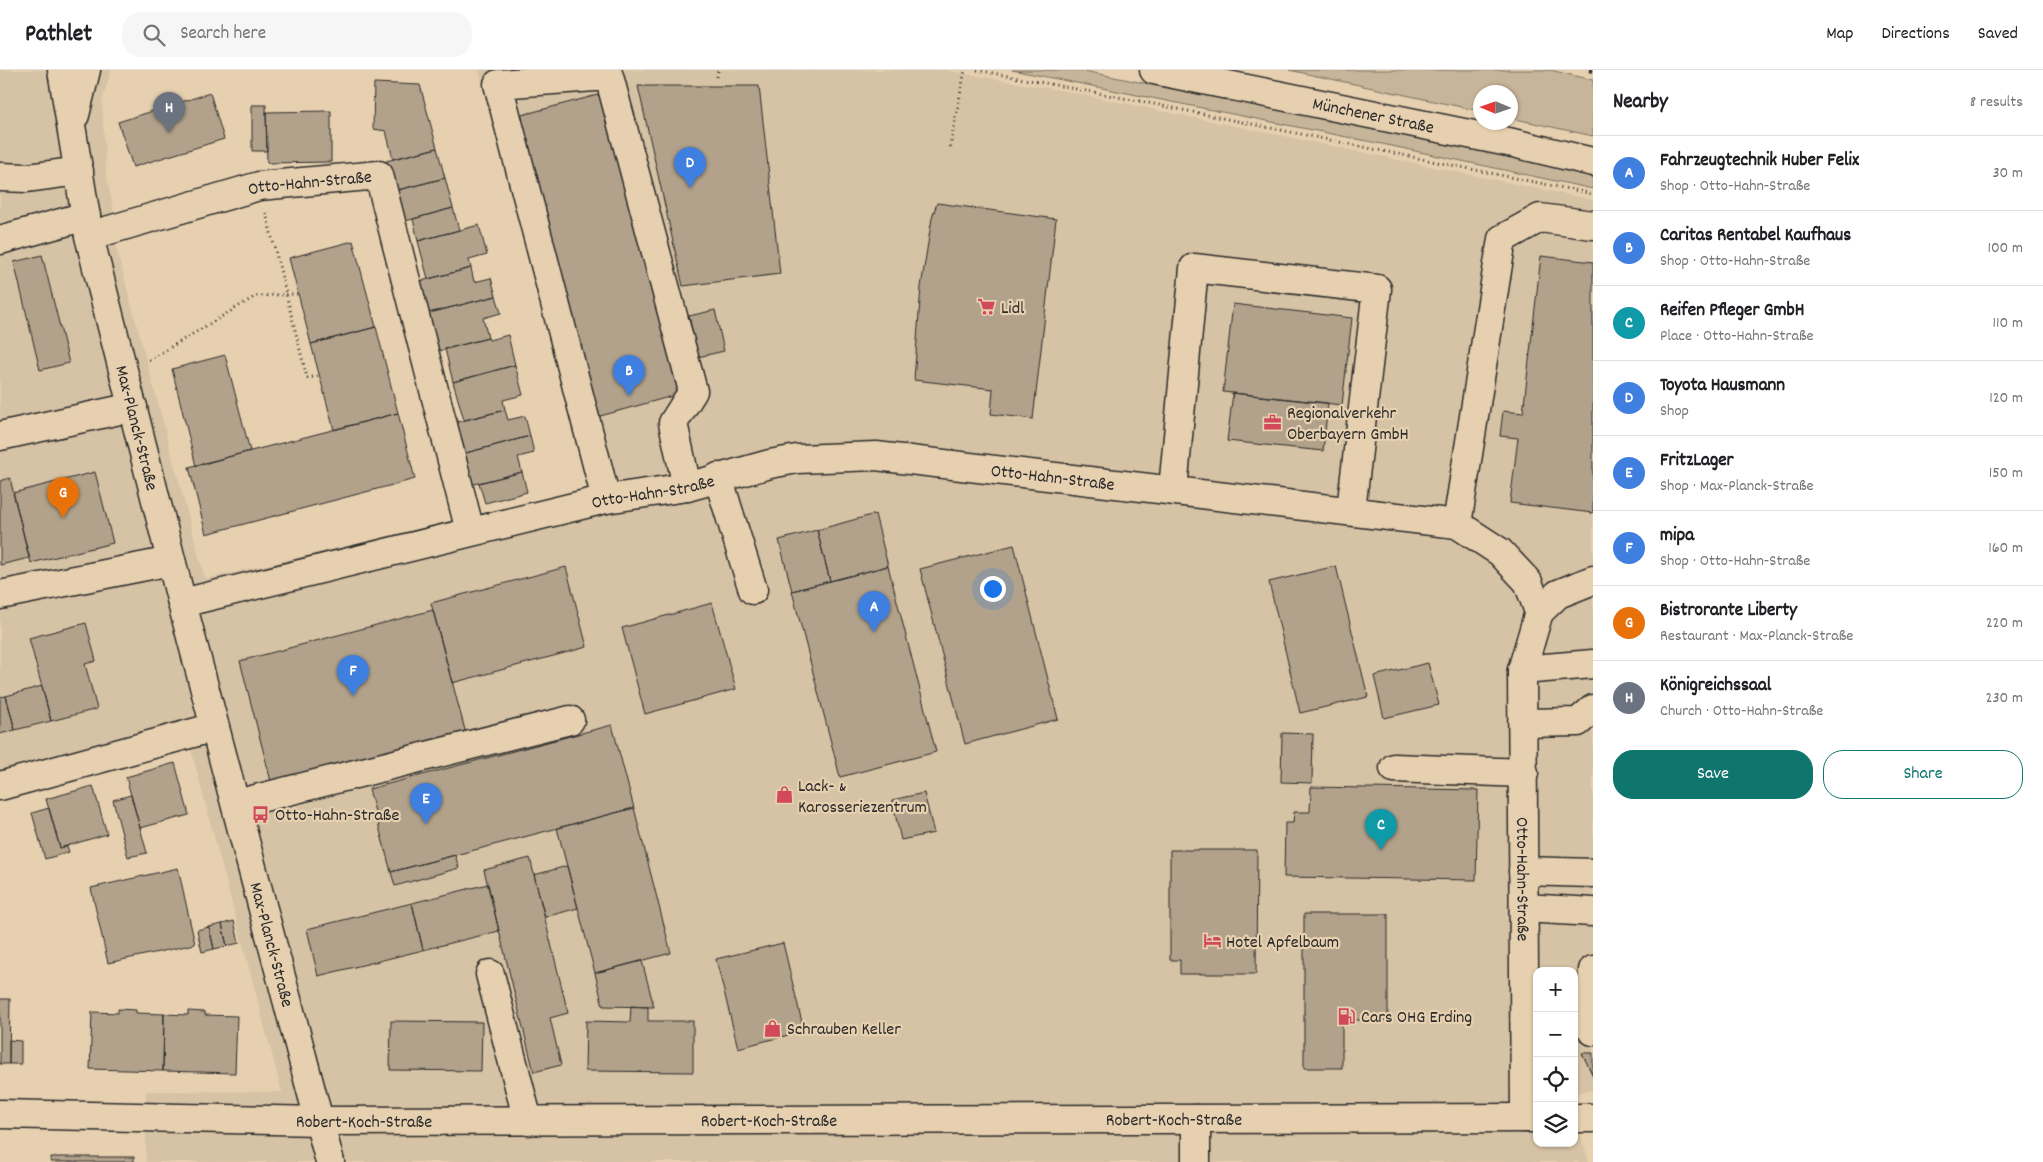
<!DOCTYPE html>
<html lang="en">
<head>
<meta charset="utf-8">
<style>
  :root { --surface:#fff; --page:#f6f6f6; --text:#202124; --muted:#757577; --line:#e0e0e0; --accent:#0f766e }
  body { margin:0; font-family:Dekko,sans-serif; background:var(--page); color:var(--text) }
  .controls { position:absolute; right:15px; bottom:15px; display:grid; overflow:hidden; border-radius:10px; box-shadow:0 1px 4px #0004 }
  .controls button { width:45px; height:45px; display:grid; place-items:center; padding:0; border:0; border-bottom:1px solid var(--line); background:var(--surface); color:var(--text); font:25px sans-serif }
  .compass { position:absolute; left:1473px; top:15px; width:45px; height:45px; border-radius:50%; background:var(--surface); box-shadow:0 1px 4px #0004; rotate:272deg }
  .you { position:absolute; left:992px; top:518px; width:18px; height:18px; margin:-12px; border:4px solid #fff; border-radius:50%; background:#1a73e8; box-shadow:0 0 0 8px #1a73e833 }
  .badge { display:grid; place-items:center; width:32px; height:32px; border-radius:50%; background:var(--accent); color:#fff; font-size:16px; font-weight:700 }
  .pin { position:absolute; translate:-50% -41px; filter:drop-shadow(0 1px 2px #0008) }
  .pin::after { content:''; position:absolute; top:26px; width:18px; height:15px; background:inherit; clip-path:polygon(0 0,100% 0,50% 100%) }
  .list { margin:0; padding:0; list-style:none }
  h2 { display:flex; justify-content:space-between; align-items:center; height:65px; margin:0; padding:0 20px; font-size:21px }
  h2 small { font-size:16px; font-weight:400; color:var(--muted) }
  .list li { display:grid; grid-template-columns:32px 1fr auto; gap:15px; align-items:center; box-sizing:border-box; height:75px; padding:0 20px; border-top:1px solid var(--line) }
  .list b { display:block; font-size:19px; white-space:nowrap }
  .list p { margin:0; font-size:16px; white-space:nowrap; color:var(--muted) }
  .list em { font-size:16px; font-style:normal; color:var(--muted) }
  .actions { display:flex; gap:10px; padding:15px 20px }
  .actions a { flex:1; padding:11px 0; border:1px solid var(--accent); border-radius:20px; text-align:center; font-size:18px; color:var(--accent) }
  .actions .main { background:var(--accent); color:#fff }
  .icon { flex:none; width:28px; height:28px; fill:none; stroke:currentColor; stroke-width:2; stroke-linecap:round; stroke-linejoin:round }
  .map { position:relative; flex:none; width:1593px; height:1092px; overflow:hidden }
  header { display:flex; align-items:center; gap:30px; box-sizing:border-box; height:70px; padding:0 25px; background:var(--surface); border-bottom:1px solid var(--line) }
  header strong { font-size:24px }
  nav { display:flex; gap:28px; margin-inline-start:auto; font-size:18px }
  .search { width:350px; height:45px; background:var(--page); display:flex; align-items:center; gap:12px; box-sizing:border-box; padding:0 18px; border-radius:20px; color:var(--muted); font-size:19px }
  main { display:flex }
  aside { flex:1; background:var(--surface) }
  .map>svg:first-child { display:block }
  .built { fill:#d6c2a4 }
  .green { fill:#c7b599; stroke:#797062 }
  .building { fill:#b2a28b; stroke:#2b2b2b }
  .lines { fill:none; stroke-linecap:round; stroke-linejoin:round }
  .minor-casing { stroke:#2b2b2b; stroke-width:31 }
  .path { stroke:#2b2b2b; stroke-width:3; stroke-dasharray:1 4; stroke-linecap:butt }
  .minor { stroke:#e6d0af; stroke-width:28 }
  .rail { stroke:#2b2b2b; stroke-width:4; stroke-dasharray:8 4; stroke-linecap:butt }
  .labels { text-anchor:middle; stroke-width:4.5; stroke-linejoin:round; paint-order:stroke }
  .street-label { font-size:18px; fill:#2b2b2b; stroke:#e6d0af }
  .poi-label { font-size:18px; fill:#2b2b2b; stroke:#e6d0af; text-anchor:start }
</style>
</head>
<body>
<header>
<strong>Pathlet</strong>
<div class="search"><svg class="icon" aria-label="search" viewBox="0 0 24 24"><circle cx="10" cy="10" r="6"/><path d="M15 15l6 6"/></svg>Search here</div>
<nav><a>Map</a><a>Directions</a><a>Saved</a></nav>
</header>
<main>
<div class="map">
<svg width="1593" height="1092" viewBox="0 0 1593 1092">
  <rect width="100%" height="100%" fill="#e6d0af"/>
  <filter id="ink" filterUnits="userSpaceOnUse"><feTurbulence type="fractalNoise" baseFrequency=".02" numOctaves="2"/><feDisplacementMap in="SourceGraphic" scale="10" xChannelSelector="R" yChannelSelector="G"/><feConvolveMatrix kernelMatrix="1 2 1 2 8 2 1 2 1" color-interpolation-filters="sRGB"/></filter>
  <g filter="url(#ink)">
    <!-- built -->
    <path class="built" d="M0,0H111L102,31L106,103L115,148L113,166L205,509L588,420L479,0H944L1065,21L1593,130V1020L1574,1023V901H1537V1073H1574V1044L1589,1092H146V1021L282,1022L185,657L0,706Z"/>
    <!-- green -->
    <path class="green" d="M1012,0H1079L1593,103V119L1387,75Z
      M1289,0H1550L1593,10V66L1511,48L1510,22H1480V41Z"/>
    <!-- building -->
    <path class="building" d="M374,13L420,15L437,78L393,89L386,61L373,59Z
      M638,16H759L780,204L683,216Z
      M609,22L687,322L593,348L514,47Z
      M210,23L224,69L133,97L118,52Z
      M252,35H266L267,81H252Z
      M331,41V92L267,93L266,42Z
      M437,78L445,108L394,121L386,91Z
      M445,108L453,138L402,152L394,121Z
      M937,133L1056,149L1033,349L991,344L993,319L914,310L921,217L932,148Z
      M453,138L459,160L418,171L413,149Z
      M479,155L487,185L469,190L471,198L428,209L418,171Z
      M353,171L376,257L311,274L289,188Z
      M42,185L69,293L40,300L14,192Z
      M1541,186L1593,192V443L1510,433L1518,368L1500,366L1503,341L1523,343Z
      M471,198L474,212L491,208L496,226L425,244L417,212Z
      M496,226L501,243L483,248L488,268L435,282L425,244Z
      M1233,234L1352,248L1342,335L1223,322Z
      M715,240L724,281L698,287L689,246Z
      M376,257L398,343L334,360L311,274Z
      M508,265L515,295L453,312L445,279L488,268L489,270Z
      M225,285L250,381L196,396L172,299Z
      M515,295L523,325L503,330L505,340L464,350L453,312Z
      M1233,323L1328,333L1323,381L1227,371Z
      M505,340L508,350L525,346L530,366L462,384L454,353Z
      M398,343L415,409L206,464L189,397Z
      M530,366L534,383L518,387L522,402L470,415L462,384Z
      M95,402L113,473L31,493L13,423Z
      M522,402L527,422L485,433L479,413Z
      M10,408L29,488L0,495V411Z
      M875,444L888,496L830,511L817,460Z
      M817,460L830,511L792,521L779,470Z
      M1014,475L1058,649L965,674L920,499Z
      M888,496L936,682L840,707L792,521Z
      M1336,496L1368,627L1300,643L1269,512Z
      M566,497L587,577L452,613L431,533Z
      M712,533L736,619L645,644L622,558Z
      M433,540L466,664L272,715L240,591Z
      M86,553L96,591L85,594L97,639L51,651L29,568Z
      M1428,593L1439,635L1384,648L1374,606Z
      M42,616L51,651L15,660L6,626Z
      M6,626L15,660L0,664V627Z
      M612,655L634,738L391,802L369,719Z
      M1282,663L1313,664L1312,713L1281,712Z
      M175,693L189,745L140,758L126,707Z
      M93,716L107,764L60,778L46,729Z
      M1311,717L1478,720L1476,810L1284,807L1285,753H1293L1294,742H1310Z
      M924,723L934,763L901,770L892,730Z
      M131,725L147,783L128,787L113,730Z
      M49,738L60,778L67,776L69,782L45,789L32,743Z
      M634,738L671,883L595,903L557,758Z
      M1170,780H1257L1256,904H1180V890H1170Z
      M455,785L459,798L395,816L391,802Z
      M530,788L568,943L550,948L561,995L534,1002L484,800Z
      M567,796L578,838L545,847L534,805Z
      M178,798L195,874L108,893L91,818Z
      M488,814L499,861L423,880L412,833Z
      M412,833L423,880L318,906L307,859Z
      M1304,844H1388V950H1342V998H1304Z
      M234,851L239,873L227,876L222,854Z
      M222,854L227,876L214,879L209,857Z
      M209,857L214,879L202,882L197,860Z
      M783,873L804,961L738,978L716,889Z
      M642,891L654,937L603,936L595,903Z
      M0,929H10L9,994H0Z
      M631,936L648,937V951H693V1002L585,1001L586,951L630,952Z
      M118,939L136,940V943L164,944L163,1001L90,999L92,942L118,943Z
      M188,941L205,942V945L237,946L235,1003L163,1001L164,944L188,945Z
      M391,951L482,952L481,1001L390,1000Z
      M9,970L21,971V994H9Z
      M1582,983H1593V1006Z
      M51,1087H134V1092H51Z"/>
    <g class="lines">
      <defs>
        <g id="minor">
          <path id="s1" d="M62,0L89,166L182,533L330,1092"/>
          <path id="s2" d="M1154,0L1513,73L1593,92"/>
          <path d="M75,45L86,0"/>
          <path d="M0,107L27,108L79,101"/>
          <path id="s3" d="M89,166L259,116L379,105L470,461"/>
          <path d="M0,170L86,146"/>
          <path d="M0,366L133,337"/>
          <path d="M718,407L753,520"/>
          <path d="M1173,419L1194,198L1377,219L1351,440"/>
          <path d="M606,429L498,14L609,6L693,321L673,353L687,417"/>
          <path d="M1457,454L1502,169L1540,148L1593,155"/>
          <path d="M0,525L171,491"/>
          <path id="s4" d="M182,533L606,429L687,417L770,394L797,389L876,386L1457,454L1500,482L1528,512L1539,542L1522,600L1525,1048"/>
          <path d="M1539,542L1558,524L1593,510"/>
          <path d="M1522,600L1593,594"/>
          <path d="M1524,653L1578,652L1593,639"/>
          <path d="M1394,698L1524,703"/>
          <path d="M0,716L215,657"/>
          <path d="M236,734L570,650"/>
          <path d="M1523,801L1593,803"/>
          <path d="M1524,838L1593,842"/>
          <path d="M1593,900L1589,956L1593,961"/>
          <path d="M490,904L528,1051"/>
          <path id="s5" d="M0,1044L320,1051L1537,1048"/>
          <path d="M1574,1048H1593"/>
          <path d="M1196,1049V1092"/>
        </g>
      </defs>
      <!-- minor casing -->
      <use href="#minor" class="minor-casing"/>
      <!-- path -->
      <path class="path" d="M977,0L1144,32L1593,124
        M717,7L718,0
        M950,77L965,0
        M266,143L307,308L320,306
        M149,290L256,226L299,224"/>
      <!-- minor -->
      <use href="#minor" class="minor"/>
      <!-- rail -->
      <path class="rail" d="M1589,0L1593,1"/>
    </g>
  </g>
  <!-- icons -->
  <defs>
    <symbol id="supermarket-bare" viewBox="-9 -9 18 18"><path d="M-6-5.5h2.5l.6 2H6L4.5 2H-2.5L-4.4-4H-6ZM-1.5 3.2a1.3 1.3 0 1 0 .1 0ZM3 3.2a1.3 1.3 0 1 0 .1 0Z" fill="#d1495b" stroke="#e6d0af" stroke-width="2.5" paint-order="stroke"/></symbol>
    <symbol id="office-bare" viewBox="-9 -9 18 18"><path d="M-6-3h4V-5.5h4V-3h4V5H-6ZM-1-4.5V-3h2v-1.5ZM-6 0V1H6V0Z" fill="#d1495b" stroke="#e6d0af" stroke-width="2.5" paint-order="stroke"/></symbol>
    <symbol id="shop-bare" viewBox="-9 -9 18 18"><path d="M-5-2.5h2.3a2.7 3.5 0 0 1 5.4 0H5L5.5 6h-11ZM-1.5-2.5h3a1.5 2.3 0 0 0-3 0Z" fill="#d1495b" stroke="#e6d0af" stroke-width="2.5" paint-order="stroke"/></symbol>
    <symbol id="bus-bare" viewBox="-9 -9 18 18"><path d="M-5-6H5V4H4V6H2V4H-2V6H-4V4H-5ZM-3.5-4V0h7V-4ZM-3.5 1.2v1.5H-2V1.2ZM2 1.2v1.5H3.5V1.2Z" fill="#d1495b" stroke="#e6d0af" stroke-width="2.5" paint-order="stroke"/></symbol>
    <symbol id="hotel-bare" viewBox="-9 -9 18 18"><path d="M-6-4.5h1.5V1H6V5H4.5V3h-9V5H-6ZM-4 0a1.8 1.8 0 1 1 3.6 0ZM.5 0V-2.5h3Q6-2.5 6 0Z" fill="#d1495b" stroke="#e6d0af" stroke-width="2.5" paint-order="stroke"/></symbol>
    <symbol id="fuel-bare" viewBox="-9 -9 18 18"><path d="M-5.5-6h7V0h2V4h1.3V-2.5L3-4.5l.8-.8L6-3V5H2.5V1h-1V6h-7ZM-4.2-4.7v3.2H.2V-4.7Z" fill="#d1495b" stroke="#e6d0af" stroke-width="2.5" paint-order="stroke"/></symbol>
  </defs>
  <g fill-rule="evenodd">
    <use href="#supermarket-bare" x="974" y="224" width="25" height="25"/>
    <use href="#office-bare" x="1260" y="340" width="25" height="25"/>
    <use href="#shop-bare" x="772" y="712" width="25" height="25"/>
    <use href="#bus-bare" x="248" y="732" width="25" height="25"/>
    <use href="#hotel-bare" x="1200" y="858" width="25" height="25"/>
    <use href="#fuel-bare" x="1334" y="934" width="25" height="25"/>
    <use href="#shop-bare" x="760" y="946" width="25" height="25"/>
  </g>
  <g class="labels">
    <!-- street labels -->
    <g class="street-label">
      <text dy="6" stroke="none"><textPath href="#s2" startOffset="224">Münchener Straße</textPath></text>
      <text dy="6" stroke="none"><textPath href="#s3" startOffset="228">Otto-Hahn-Straße</textPath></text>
      <text dy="6" stroke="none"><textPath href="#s1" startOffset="366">Max-Planck-Straße</textPath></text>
      <text dy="6" stroke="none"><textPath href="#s4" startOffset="889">Otto-Hahn-Straße</textPath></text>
      <text dy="6" stroke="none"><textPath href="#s4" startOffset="484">Otto-Hahn-Straße</textPath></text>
      <text dy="6" stroke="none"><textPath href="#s4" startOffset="1690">Otto-Hahn-Straße</textPath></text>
      <text dy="6" stroke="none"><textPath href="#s1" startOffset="900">Max-Planck-Straße</textPath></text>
      <text dy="6" stroke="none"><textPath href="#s5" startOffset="1174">Robert-Koch-Straße</textPath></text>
      <text dy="6" stroke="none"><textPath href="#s5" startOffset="364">Robert-Koch-Straße</textPath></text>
      <text dy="6" stroke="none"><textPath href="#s5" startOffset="769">Robert-Koch-Straße</textPath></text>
    </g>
    <!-- poi labels -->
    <g class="poi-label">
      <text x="1001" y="243">Lidl</text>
      <text x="1287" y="348">Regionalverkehr<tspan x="1287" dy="21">Oberbayern GmbH</tspan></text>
      <text x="798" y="721">Lack- &amp;<tspan x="798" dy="21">Karosseriezentrum</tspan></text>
      <text x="275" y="750">Otto-Hahn-Straße</text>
      <text x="1226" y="877">Hotel Apfelbaum</text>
      <text x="1361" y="952">Cars OHG Erding</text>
      <text x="787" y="964">Schrauben Keller</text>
    </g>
  </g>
</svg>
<div class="controls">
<button>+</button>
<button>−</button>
<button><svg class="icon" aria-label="locate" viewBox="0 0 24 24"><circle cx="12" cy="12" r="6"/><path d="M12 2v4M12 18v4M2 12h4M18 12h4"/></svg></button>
<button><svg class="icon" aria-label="layers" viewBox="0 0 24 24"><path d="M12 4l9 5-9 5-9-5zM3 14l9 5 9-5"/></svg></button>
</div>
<svg class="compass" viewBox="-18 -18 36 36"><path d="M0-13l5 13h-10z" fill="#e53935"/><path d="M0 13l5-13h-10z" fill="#757577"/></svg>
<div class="you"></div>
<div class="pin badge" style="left:874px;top:562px;background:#3f7fe0">A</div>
<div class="pin badge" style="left:629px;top:326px;background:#3f7fe0">B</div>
<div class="pin badge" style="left:1381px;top:780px;background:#0f9aa8">C</div>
<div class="pin badge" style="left:690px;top:118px;background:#3f7fe0">D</div>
<div class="pin badge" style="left:426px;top:754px;background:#3f7fe0">E</div>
<div class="pin badge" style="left:353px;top:626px;background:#3f7fe0">F</div>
<div class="pin badge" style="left:63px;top:448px;background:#e8710a">G</div>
<div class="pin badge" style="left:169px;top:63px;background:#6b7280">H</div>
</div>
<aside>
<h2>Nearby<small>8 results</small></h2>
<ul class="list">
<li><span class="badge" style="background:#3f7fe0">A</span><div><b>Fahrzeugtechnik Huber Felix</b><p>Shop · Otto-Hahn-Straße</p></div><em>30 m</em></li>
<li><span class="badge" style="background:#3f7fe0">B</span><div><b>Caritas Rentabel Kaufhaus</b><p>Shop · Otto-Hahn-Straße</p></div><em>100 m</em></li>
<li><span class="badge" style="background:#0f9aa8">C</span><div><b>Reifen Pfleger GmbH</b><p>Place · Otto-Hahn-Straße</p></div><em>110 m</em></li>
<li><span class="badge" style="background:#3f7fe0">D</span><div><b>Toyota Hausmann</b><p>Shop</p></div><em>120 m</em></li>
<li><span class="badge" style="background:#3f7fe0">E</span><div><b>FritzLager</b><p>Shop · Max-Planck-Straße</p></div><em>150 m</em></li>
<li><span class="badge" style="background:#3f7fe0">F</span><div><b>mipa</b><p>Shop · Otto-Hahn-Straße</p></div><em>160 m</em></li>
<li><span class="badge" style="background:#e8710a">G</span><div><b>Bistrorante Liberty</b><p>Restaurant · Max-Planck-Straße</p></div><em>220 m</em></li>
<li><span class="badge" style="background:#6b7280">H</span><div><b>Königreichssaal</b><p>Church · Otto-Hahn-Straße</p></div><em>230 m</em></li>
</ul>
<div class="actions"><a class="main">Save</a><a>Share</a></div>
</aside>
</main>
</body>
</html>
